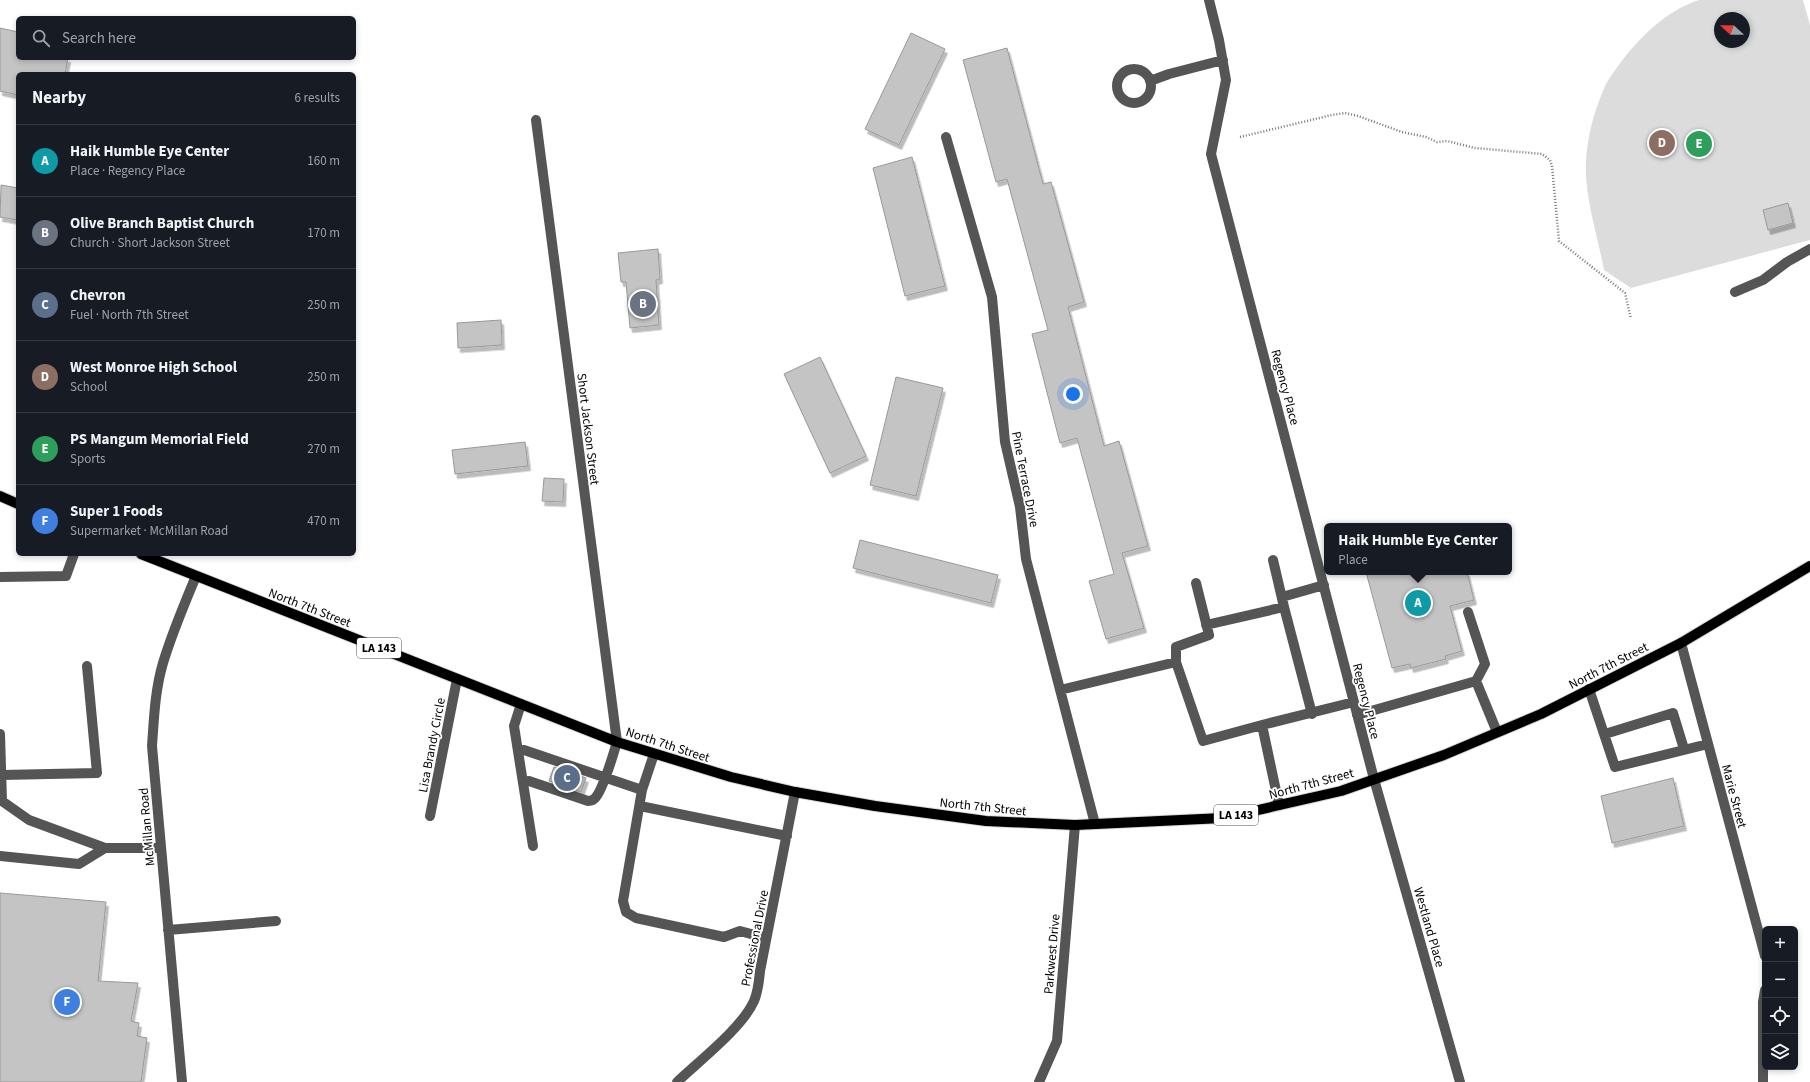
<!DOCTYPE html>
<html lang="en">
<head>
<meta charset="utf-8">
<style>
  :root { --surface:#171b24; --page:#20242c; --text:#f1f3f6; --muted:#9ea1a6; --line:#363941; --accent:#d93025 }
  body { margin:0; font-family:"Source Sans 3",sans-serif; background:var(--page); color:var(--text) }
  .controls { position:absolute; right:12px; bottom:12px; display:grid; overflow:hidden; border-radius:6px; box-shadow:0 2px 6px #0003 }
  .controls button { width:36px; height:36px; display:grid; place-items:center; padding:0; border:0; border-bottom:1px solid var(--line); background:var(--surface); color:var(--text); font:20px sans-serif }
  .compass { position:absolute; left:1714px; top:12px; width:36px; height:36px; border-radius:50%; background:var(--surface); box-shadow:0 2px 6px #0003; rotate:291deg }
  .you { position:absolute; left:1073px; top:394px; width:14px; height:14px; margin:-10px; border:3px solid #fff; border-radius:50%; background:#1a73e8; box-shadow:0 0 0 6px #1a73e833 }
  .badge { display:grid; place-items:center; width:26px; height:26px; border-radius:50%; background:var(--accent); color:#fff; font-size:13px; font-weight:700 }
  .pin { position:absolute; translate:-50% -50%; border:2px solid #fff; box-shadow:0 1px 4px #0006 }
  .popup { position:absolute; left:1324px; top:523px; width:188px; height:52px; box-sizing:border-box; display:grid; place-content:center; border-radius:6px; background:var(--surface); filter:drop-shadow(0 1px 3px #0005); font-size:13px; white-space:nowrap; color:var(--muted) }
  .popup b { font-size:15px; color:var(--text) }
  .popup::after { content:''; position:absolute; left:50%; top:100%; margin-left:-8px; border:8px solid transparent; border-top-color:var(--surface) }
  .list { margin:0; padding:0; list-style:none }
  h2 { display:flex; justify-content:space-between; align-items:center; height:52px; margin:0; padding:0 16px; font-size:17px }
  h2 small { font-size:13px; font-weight:400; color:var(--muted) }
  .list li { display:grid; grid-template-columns:26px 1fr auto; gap:12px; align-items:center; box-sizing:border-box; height:72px; padding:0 16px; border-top:1px solid var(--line) }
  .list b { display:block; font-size:15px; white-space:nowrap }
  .list p { margin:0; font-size:13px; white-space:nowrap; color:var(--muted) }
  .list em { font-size:13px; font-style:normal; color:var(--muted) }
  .icon { flex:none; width:22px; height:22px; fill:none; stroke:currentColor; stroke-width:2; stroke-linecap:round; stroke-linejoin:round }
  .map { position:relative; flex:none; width:1810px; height:1082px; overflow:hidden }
  .search { position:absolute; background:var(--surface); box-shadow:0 2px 6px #0003; left:16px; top:16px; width:340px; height:44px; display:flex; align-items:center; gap:10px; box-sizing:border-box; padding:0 14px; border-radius:6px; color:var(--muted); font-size:15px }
  .panel { position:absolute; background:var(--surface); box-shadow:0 2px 6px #0003; left:16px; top:72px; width:340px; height:484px; border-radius:6px }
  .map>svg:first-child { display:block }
  .green { fill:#dcdcdc; fill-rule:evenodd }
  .building { fill:#c4c4c4; stroke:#999; filter:url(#shadow) }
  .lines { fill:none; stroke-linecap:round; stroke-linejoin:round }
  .major-casing { stroke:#dbdbdb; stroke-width:12 }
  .path { stroke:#777; stroke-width:2.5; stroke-dasharray:1 2; stroke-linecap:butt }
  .minor { stroke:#555; stroke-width:10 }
  .major { stroke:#000; stroke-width:10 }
  .labels { text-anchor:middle; stroke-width:3.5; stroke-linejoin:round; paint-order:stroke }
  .shield { fill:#fff; stroke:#4c4c4c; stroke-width:1 }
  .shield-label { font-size:12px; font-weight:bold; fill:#000 }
  .street-label { font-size:13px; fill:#000; stroke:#fff }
</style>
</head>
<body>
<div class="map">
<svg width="1810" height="1082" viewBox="0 0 1810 1082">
  <defs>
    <filter id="shadow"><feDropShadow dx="2.5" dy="4.5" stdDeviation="0" flood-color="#0004"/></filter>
  </defs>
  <rect width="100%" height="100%" fill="#fff"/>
  <!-- green -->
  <path class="green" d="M1699,0H1803L1810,25V240L1631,288L1604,270C1598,237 1584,195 1586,162C1587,136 1595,108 1606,84C1609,78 1614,72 1618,66C1638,39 1665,11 1699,0ZM1720,18H1744V42H1720Z"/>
  <!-- building -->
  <path class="building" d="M0,28L18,32V58H68L65,74H18V95L0,91Z
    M911,33L945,49L899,145L865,129Z
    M1007,48L1043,184L1051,182L1084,302L1068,307L1104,446L1119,441L1148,546L1122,553L1144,628L1106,639L1089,581L1114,574L1077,438L1060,443L1032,334L1048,330L1007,179L996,182L963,60Z
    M912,157L945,286L905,296L873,168Z
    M1,185L18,188V220L0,217Z
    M1788,203L1793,223L1768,230L1763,210Z
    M658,249L660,279L656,280L659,325L630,328L626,282H621L618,253Z
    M501,320L502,345L458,348L457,323Z
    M820,357L866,456L830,473L784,374Z
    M896,377L943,388L916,496L870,485Z
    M525,442L528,466L455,474L452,450Z
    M544,478L564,479L563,502L542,501Z
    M860,540L998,575L991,603L853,568Z
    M1366,572H1467L1474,600L1450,606L1462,651L1445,656L1446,659L1411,668L1410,664L1392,668Z
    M554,767L586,778L581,792L549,781Z
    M1673,778L1684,826L1612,843L1601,796Z
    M0,893L106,902L98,981L138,983L131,1021L139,1023L137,1036L147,1038L141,1082H0Z"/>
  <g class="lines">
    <defs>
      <path id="major" d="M0,496L18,504
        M141,554L617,742L731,777L795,792L875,806L986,821L1075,825L1223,818L1341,791L1444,755L1541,714L1681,643L1810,566"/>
    </defs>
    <!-- major casing -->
    <use href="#major" class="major-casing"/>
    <!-- path -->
    <path class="path" d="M1240,137L1332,115L1345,113L1358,116L1402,132L1426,137L1437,142L1447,141L1475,148L1542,154L1550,160L1552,166L1559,241L1625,293L1631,319"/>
    <!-- minor -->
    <path class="minor" d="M1209,0L1219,40L1226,80L1211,154L1374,779L1460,1082
      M1117 86a17 17 0 1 1 34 0a17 17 0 1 1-34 0Z
      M1150,81L1169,74L1223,60
      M946,137L992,297L1005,442L1020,507L1026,559L1095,824
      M1735,292L1763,280L1787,262L1810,249
      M0,577L66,576L74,554
      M1282,597L1324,585
      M1284,607L1312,714
      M1468,612L1485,664L1476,681L1497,732
      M1206,625L1284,607L1273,560
      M1681,643L1765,956
      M1176,662V647L1209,635L1196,583
      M1589,689L1615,767L1708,744
      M1060,690L1176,662L1203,741L1262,725L1279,805
      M521,704L514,726L533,846
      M1357,715L1476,681
      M1262,725L1354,702
      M0,734L2,801L29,820L105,848
      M1605,734L1673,713L1684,749
      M518,751L524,750L642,790
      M654,754L642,790L623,901L626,912L636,918L724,937L740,931L766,938
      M2,775L97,773L87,666
      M523,782L529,781L588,801C591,801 594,800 596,797C604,787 613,755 617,742L536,120
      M640,806L787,836
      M430,816L457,679
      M0,856L79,864L105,848H161
      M168,930L276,921
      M182,1082L152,746C154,718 155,690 163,663C172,633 184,605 196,576
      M677,1082C699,1061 742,1028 754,1001C758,992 759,982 760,971L795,792
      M1039,1082L1057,1041L1075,825
      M1763,1082V1002L1765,990"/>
    <!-- major -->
    <use href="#major" class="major"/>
  </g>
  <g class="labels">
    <!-- shield labels -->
    <g class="shield">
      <rect x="357" y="638" width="44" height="20" rx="3"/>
      <rect x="1214" y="805" width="44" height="20" rx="3"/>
    </g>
    <g class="shield-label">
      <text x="379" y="652">LA 143</text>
      <text x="1236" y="819">LA 143</text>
    </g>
    <!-- street labels -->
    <g class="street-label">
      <text transform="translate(1286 387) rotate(75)" y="5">Regency Place</text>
      <text transform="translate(589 429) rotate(83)" y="5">Short Jackson Street</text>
      <text transform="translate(1026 479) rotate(79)" y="5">Pine Terrace Drive</text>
      <text transform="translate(310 607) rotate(21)" y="5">North 7th Street</text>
      <text transform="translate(1608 665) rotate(-27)" y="5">North 7th Street</text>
      <text transform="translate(1367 701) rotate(76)" y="5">Regency Place</text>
      <text transform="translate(668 744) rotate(18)" y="5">North 7th Street</text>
      <text transform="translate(431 745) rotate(-79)" y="5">Lisa Brandy Circle</text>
      <text transform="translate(1311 783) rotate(-15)" y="5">North 7th Street</text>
      <text transform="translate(1735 796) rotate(75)" y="5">Marie Street</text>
      <text transform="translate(983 806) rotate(6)" y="5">North 7th Street</text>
      <text transform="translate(146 827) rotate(-95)" y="5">McMillan Road</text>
      <text transform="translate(1430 927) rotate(74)" y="5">Westland Place</text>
      <text transform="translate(754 938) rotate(-79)" y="5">Professional Drive</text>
      <text transform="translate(1051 954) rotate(-85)" y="5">Parkwest Drive</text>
    </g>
  </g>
</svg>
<div class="controls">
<button>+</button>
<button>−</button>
<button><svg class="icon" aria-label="locate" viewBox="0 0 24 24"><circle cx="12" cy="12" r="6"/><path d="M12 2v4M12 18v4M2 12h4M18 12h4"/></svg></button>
<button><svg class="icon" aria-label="layers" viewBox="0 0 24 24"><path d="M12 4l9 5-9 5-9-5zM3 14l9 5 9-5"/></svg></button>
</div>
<svg class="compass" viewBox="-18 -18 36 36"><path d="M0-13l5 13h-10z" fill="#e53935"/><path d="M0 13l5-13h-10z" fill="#9ea1a6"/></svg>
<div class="you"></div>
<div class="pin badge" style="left:1418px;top:603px;background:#0f9aa8">A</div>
<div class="popup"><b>Haik Humble Eye Center</b>Place</div>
<div class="pin badge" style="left:643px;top:304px;background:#6b7280">B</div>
<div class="pin badge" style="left:567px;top:778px;background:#5c6f8a">C</div>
<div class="pin badge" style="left:1662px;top:143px;background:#8d6e63">D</div>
<div class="pin badge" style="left:1699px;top:144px;background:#2e9e5b">E</div>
<div class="pin badge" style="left:67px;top:1002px;background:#3f7fe0">F</div>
<div class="search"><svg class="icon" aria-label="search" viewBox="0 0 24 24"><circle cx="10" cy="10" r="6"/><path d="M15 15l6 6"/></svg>Search here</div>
<section class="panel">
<h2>Nearby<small>6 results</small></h2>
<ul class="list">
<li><span class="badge" style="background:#0f9aa8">A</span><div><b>Haik Humble Eye Center</b><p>Place · Regency Place</p></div><em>160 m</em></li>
<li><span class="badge" style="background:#6b7280">B</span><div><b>Olive Branch Baptist Church</b><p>Church · Short Jackson Street</p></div><em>170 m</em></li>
<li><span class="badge" style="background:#5c6f8a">C</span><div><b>Chevron</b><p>Fuel · North 7th Street</p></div><em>250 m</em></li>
<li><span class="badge" style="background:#8d6e63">D</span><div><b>West Monroe High School</b><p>School</p></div><em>250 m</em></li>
<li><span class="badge" style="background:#2e9e5b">E</span><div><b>PS Mangum Memorial Field</b><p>Sports</p></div><em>270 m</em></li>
<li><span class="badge" style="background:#3f7fe0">F</span><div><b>Super 1 Foods</b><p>Supermarket · McMillan Road</p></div><em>470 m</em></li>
</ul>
</section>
</div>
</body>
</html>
